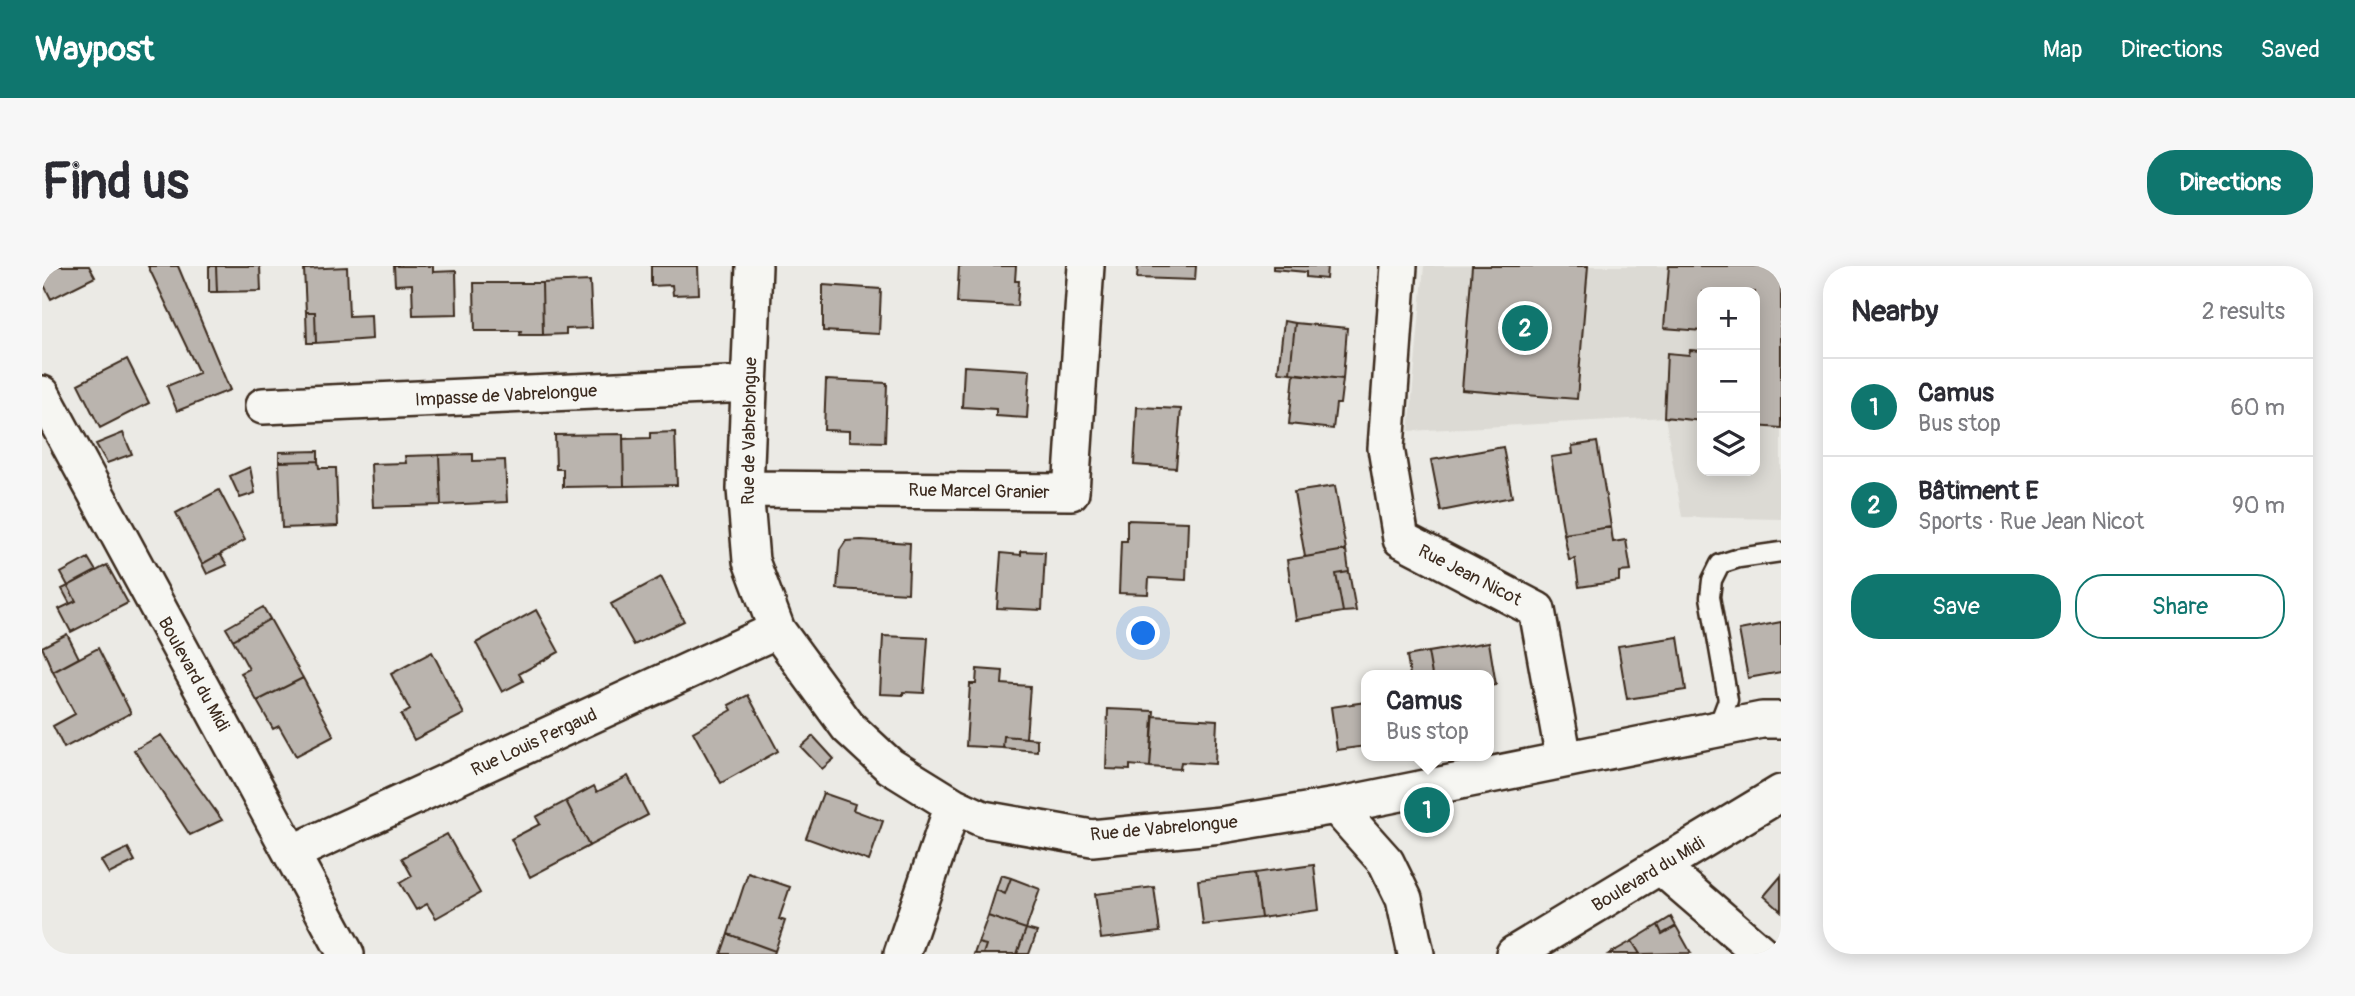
<!DOCTYPE html>
<html lang="en">
<head>
<meta charset="utf-8">
<style>
  :root { --surface:#fff; --page:#f7f7f7; --text:#2b2b33; --muted:#7c7c81; --line:#e1e1e2; --accent:#0f766e }
  body { margin:0; font-family:Pangolin,sans-serif; background:var(--page); color:var(--text) }
  .controls { position:absolute; right:21px; top:21px; display:grid; overflow:hidden; border-radius:14px; box-shadow:0 4px 18px #0003 }
  .controls button { width:63px; height:63px; display:grid; place-items:center; padding:0; border:0; border-bottom:2px solid var(--line); background:var(--surface); color:var(--text); font:35px sans-serif }
  .you { position:absolute; left:1102px; top:368px; width:24px; height:24px; margin:-18px; border:5px solid #fff; border-radius:50%; background:#1a73e8; box-shadow:0 0 0 10px #1a73e833 }
  .badge { display:grid; place-items:center; width:46px; height:46px; border-radius:50%; background:var(--accent); color:#fff; font-size:23px; font-weight:700 }
  .pin { position:absolute; translate:-50% -50%; border:4px solid #fff; box-shadow:0 2px 7px #0006 }
  .popup { position:absolute; left:1319px; top:404px; width:133px; height:91px; box-sizing:border-box; display:grid; place-content:center; border-radius:14px; background:var(--surface); filter:drop-shadow(0 2px 5px #0005); font-size:23px; white-space:nowrap; color:var(--muted) }
  .popup b { font-size:26px; color:var(--text) }
  .popup::after { content:''; position:absolute; left:50%; top:100%; margin-left:-14px; border:14px solid transparent; border-top-color:var(--surface) }
  .list { margin:0; padding:0; list-style:none }
  h2 { display:flex; justify-content:space-between; align-items:center; height:91px; margin:0; padding:0 28px; font-size:30px }
  h2 small { font-size:23px; font-weight:400; color:var(--muted) }
  .list li { display:grid; grid-template-columns:46px 1fr auto; gap:21px; align-items:center; box-sizing:border-box; height:98px; padding:0 28px; border-top:2px solid var(--line) }
  .list b { display:block; font-size:26px; white-space:nowrap }
  .list p { margin:0; font-size:23px; white-space:nowrap; color:var(--muted) }
  .list em { font-size:23px; font-style:normal; color:var(--muted) }
  .actions { display:flex; gap:14px; padding:21px 28px }
  .actions a { flex:1; padding:16px 0; border:2px solid var(--accent); border-radius:28px; text-align:center; font-size:24px; color:var(--accent) }
  .actions .main { background:var(--accent); color:#fff }
  .icon { flex:none; width:38px; height:38px; fill:none; stroke:currentColor; stroke-width:2; stroke-linecap:round; stroke-linejoin:round }
  .map { position:relative; flex:none; width:1739px; height:688px; overflow:hidden; border-radius:28px }
  header { display:flex; align-items:center; gap:42px; box-sizing:border-box; height:98px; padding:0 35px; background:var(--accent); color:#fff }
  header strong { font-size:33px }
  nav { display:flex; gap:38px; margin-inline-start:auto; font-size:24px }
  .intro { display:flex; align-items:center; justify-content:space-between; box-sizing:border-box; height:168px; padding:0 42px }
  h1 { margin:0; font-size:49px }
  .button { padding:18px 32px; border-radius:28px; background:var(--accent); color:#fff; font-size:24px; font-weight:700 }
  main { display:flex; gap:42px; padding:0 42px }
  aside { flex:1; background:var(--surface); border-radius:28px; box-shadow:0 4px 18px #0003 }
  .map>svg:first-child { display:block }
  .built { fill:#dcdad4; fill-rule:evenodd }
  .building { fill:#bab4ae; stroke:#3b2a1e; stroke-width:2 }
  .lines { fill:none; stroke-linecap:round; stroke-linejoin:round }
  .lane-casing { stroke:#3b2a1e; stroke-width:23 }
  .street-casing { stroke:#3b2a1e; stroke-width:40 }
  .lane { stroke:#f6f6f2; stroke-width:18 }
  .street { stroke:#f6f6f2; stroke-width:35 }
  .labels { text-anchor:middle; stroke-width:6; stroke-linejoin:round; paint-order:stroke }
  .street-label { font-size:18px; fill:#3b2a1e; stroke:#f6f6f2 }
</style>
</head>
<body>
<header>
<strong>Waypost</strong>
<nav><a>Map</a><a>Directions</a><a>Saved</a></nav>
</header>
<div class="intro"><h1>Find us</h1><a class="button">Directions</a></div>
<main>
<div class="map">
<svg width="1739" height="688" viewBox="0 0 1739 688">
  <rect width="100%" height="100%" fill="#ebeae5"/>
  <filter id="ink" filterUnits="userSpaceOnUse"><feTurbulence type="fractalNoise" baseFrequency=".0143" numOctaves="2"/><feDisplacementMap in="SourceGraphic" scale="14" xChannelSelector="R" yChannelSelector="G"/><feConvolveMatrix kernelMatrix="1 2 1 2 8 2 1 2 1" color-interpolation-filters="sRGB"/></filter>
  <g filter="url(#ink)">
    <!-- built -->
    <path class="built" d="M1382,0H1739V253L1640,251L1623,151L1367,165ZM1660,26H1713V205H1660Z"/>
    <!-- building -->
    <path class="building" d="M0,0H47L53,11L9,33L0,15Z
      M106,0H136L188,124L135,145L125,120L157,107Z
      M167,0H174L175,26H167Z
      M174,0H218L219,25L175,26Z
      M352,0H391V6L414,5L415,48L371,49L370,18L353,19Z
      M609,0H656L657,28L631,29L630,19L609,20Z
      M917,0H974L973,15H977L975,40L915,37Z
      M1096,0H1154L1153,14L1095,12Z
      M1231,0H1285L1284,13L1264,11V6L1231,3Z
      M1430,0H1546L1535,133L1420,124Z
      M1627,0H1739V162L1713,160V26H1660V65L1622,62Z
      M305,1L307,50L329,49L330,73L274,77L273,46H264L262,3Z
      M548,15L550,62L524,63V68L501,69L500,17Z
      M432,17H500L501,69H478L479,65H433Z
      M781,19L839,23L837,68L781,65Z
      M264,46H273L274,77H265Z
      M1242,55L1253,57L1248,107L1236,106Z
      M1253,57L1305,62L1301,113L1248,107Z
      M1648,84L1660,85V155L1622,151L1625,87L1647,89Z
      M85,93L107,137L58,162L36,118Z
      M922,100L988,104L985,152L954,150V143L920,141Z
      M1252,108L1301,113L1298,138H1294L1291,163L1247,158Z
      M784,114L845,117L843,176L807,175V165L782,164Z
      M1095,141L1139,143L1134,202L1092,199Z
      M633,166L635,219L582,220L581,173L608,172V167Z
      M81,167L90,188L65,197L54,178Z
      M581,168L582,220L521,221V203H514L513,169Z
      M1555,176L1569,261L1522,268L1509,191L1531,188L1530,180Z
      M1461,181L1470,231L1399,245L1389,194Z
      M276,185V195L237,196V186Z
      M431,188V195L463,194L465,236L399,239L397,189Z
      M397,189L399,239L331,241L329,198L364,197L363,190Z
      M276,195L277,202H294L296,260L240,262L237,196Z
      M208,201L213,227L198,232L188,210Z
      M1293,220L1304,284L1263,291L1252,226Z
      M177,224L203,274L160,298L134,247Z
      M1085,254L1146,256L1144,314L1107,312L1106,328L1077,327L1079,275H1085Z
      M1569,261L1571,276L1584,274L1589,305L1577,306V315L1537,321L1533,293L1527,294L1522,268Z
      M819,274L868,277L866,327L795,323L798,284L804,275Z
      M1304,284L1307,306L1294,308L1301,346L1254,354L1245,294Z
      M979,285L1003,286L1000,344L955,342L959,287L979,289Z
      M178,288L185,299L165,308L160,298Z
      M46,292L54,305L26,320L19,307Z
      M65,299L86,337L29,366L17,343L34,335L26,320Z
      M1307,306L1314,345L1301,346L1294,308Z
      M619,311L642,355L592,379L569,338Z
      M26,320L34,335L28,338L20,323Z
      M221,341L228,353L191,374L184,362Z
      M494,344L517,386L477,408L481,415L460,426L434,377Z
      M228,353L261,412L215,435L199,407L207,403L191,374Z
      M1739,356V406L1706,412L1697,364Z
      M25,368L37,392L11,406L0,381Z
      M841,370L886,372L882,427L861,426V429L838,428Z
      M1636,371L1644,424L1585,433L1576,380Z
      M1447,376L1454,419L1446,420V409H1390L1386,386Z
      M56,382L89,447L22,482L11,460L33,448L11,406Z
      M390,386L422,448L372,474L359,449L368,444L349,408Z
      M1386,386L1390,409H1368L1365,390Z
      M935,403L961,405L960,418L988,420L984,472L962,470L961,482L924,480L928,418H934Z
      M261,412L292,470L254,490L237,460L231,463L215,435Z
      M706,429L736,485L679,517L651,466L690,444L687,439Z
      M1324,436V480L1295,484L1289,441Z
      M1066,443L1112,445L1108,501L1088,499V504L1064,503Z
      M1111,450L1175,454L1173,498L1139,496L1138,503L1108,501Z
      M119,469L180,554L148,569L92,484Z
      M771,470L792,493L780,503L759,481Z
      M962,470L995,473V485L961,482Z
      M586,510L606,549L547,580L524,535L552,520L555,526Z
      M781,527L813,538L811,544L841,555L827,595L764,572Z
      M524,535L547,580L488,611L469,573L498,558L494,551Z
      M405,568L438,627L394,652L385,638L374,644L358,617L370,610L360,592Z
      M86,582L93,595L67,608L59,595Z
      M1272,599L1277,644L1219,652L1213,607Z
      M706,607L748,621L737,653L743,655L733,685L686,668Z
      M1213,607L1219,652L1161,659L1156,614Z
      M959,609L969,612L963,628L954,624Z
      M1739,610V645L1722,630Z
      M969,612L998,623L984,663L946,650L954,624L963,628Z
      M1112,621L1118,666L1059,673L1053,628Z
      M946,650L984,663L975,688H941L944,679L936,677Z
      M1629,651L1634,660L1620,668L1616,659Z
      M1616,659L1620,668L1634,660L1649,687L1598,688L1590,675Z
      M984,663L995,666L987,688H975Z
      M686,668L733,685L732,688H679Z
      M1590,675L1598,688H1567Z
      M936,677L944,679L941,688H932Z"/>
    <g class="lines">
      <defs>
        <path id="lane" d="M1675,463L1686,434L1668,331L1670,314L1678,298L1697,292L1739,286"/>
        <path id="street" d="M712,0L703,223L709,295L735,364L806,461L848,500L911,539L941,553L1050,572L1179,559L1294,540L1720,454H1739
          M1357,0L1344,182L1359,273L1495,344L1522,493
          M0,128L304,688
          M221,140L707,118
          M703,223L1029,226L1044,0
          M1294,540L1344,596L1362,633L1374,688
          M250,587L735,364
          M1619,601L1720,688
          M860,688L911,539
          M1472,688L1739,527"/>
      </defs>
      <!-- lane casing -->
      <use href="#lane" class="lane-casing"/>
      <!-- street casing -->
      <use href="#street" class="street-casing"/>
      <!-- lane -->
      <use href="#lane" class="lane"/>
      <!-- street -->
      <use href="#street" class="street"/>
    </g>
  </g>
  <g class="labels">
    <!-- street labels -->
    <g class="street-label">
      <text transform="translate(464 129) rotate(-3)" y="6">Impasse de Vabrelongue</text>
      <text transform="translate(707 165) rotate(-89)" y="6">Rue de Vabrelongue</text>
      <text transform="translate(937 225) rotate(1)" y="6">Rue Marcel Granier</text>
      <text transform="translate(1428 309) rotate(27)" y="6">Rue Jean Nicot</text>
      <text transform="translate(152 408) rotate(61)" y="6">Boulevard du Midi</text>
      <text transform="translate(492 476) rotate(-25)" y="6">Rue Louis Pergaud</text>
      <text transform="translate(1122 562) rotate(-5)" y="6">Rue de Vabrelongue</text>
      <text transform="translate(1606 608) rotate(-31)" y="6">Boulevard du Midi</text>
    </g>
  </g>
</svg>
<div class="controls">
<button>+</button>
<button>−</button>
<button><svg class="icon" aria-label="layers" viewBox="0 0 24 24"><path d="M12 4l9 5-9 5-9-5zM3 14l9 5 9-5"/></svg></button>
</div>
<div class="you"></div>
<div class="pin badge" style="left:1385px;top:544px">1</div>
<div class="popup"><b>Camus</b>Bus stop</div>
<div class="pin badge" style="left:1483px;top:62px">2</div>
</div>
<aside>
<h2>Nearby<small>2 results</small></h2>
<ul class="list">
<li><span class="badge">1</span><div><b>Camus</b><p>Bus stop</p></div><em>60 m</em></li>
<li><span class="badge">2</span><div><b>Bâtiment E</b><p>Sports · Rue Jean Nicot</p></div><em>90 m</em></li>
</ul>
<div class="actions"><a class="main">Save</a><a>Share</a></div>
</aside>
</main>
</body>
</html>
